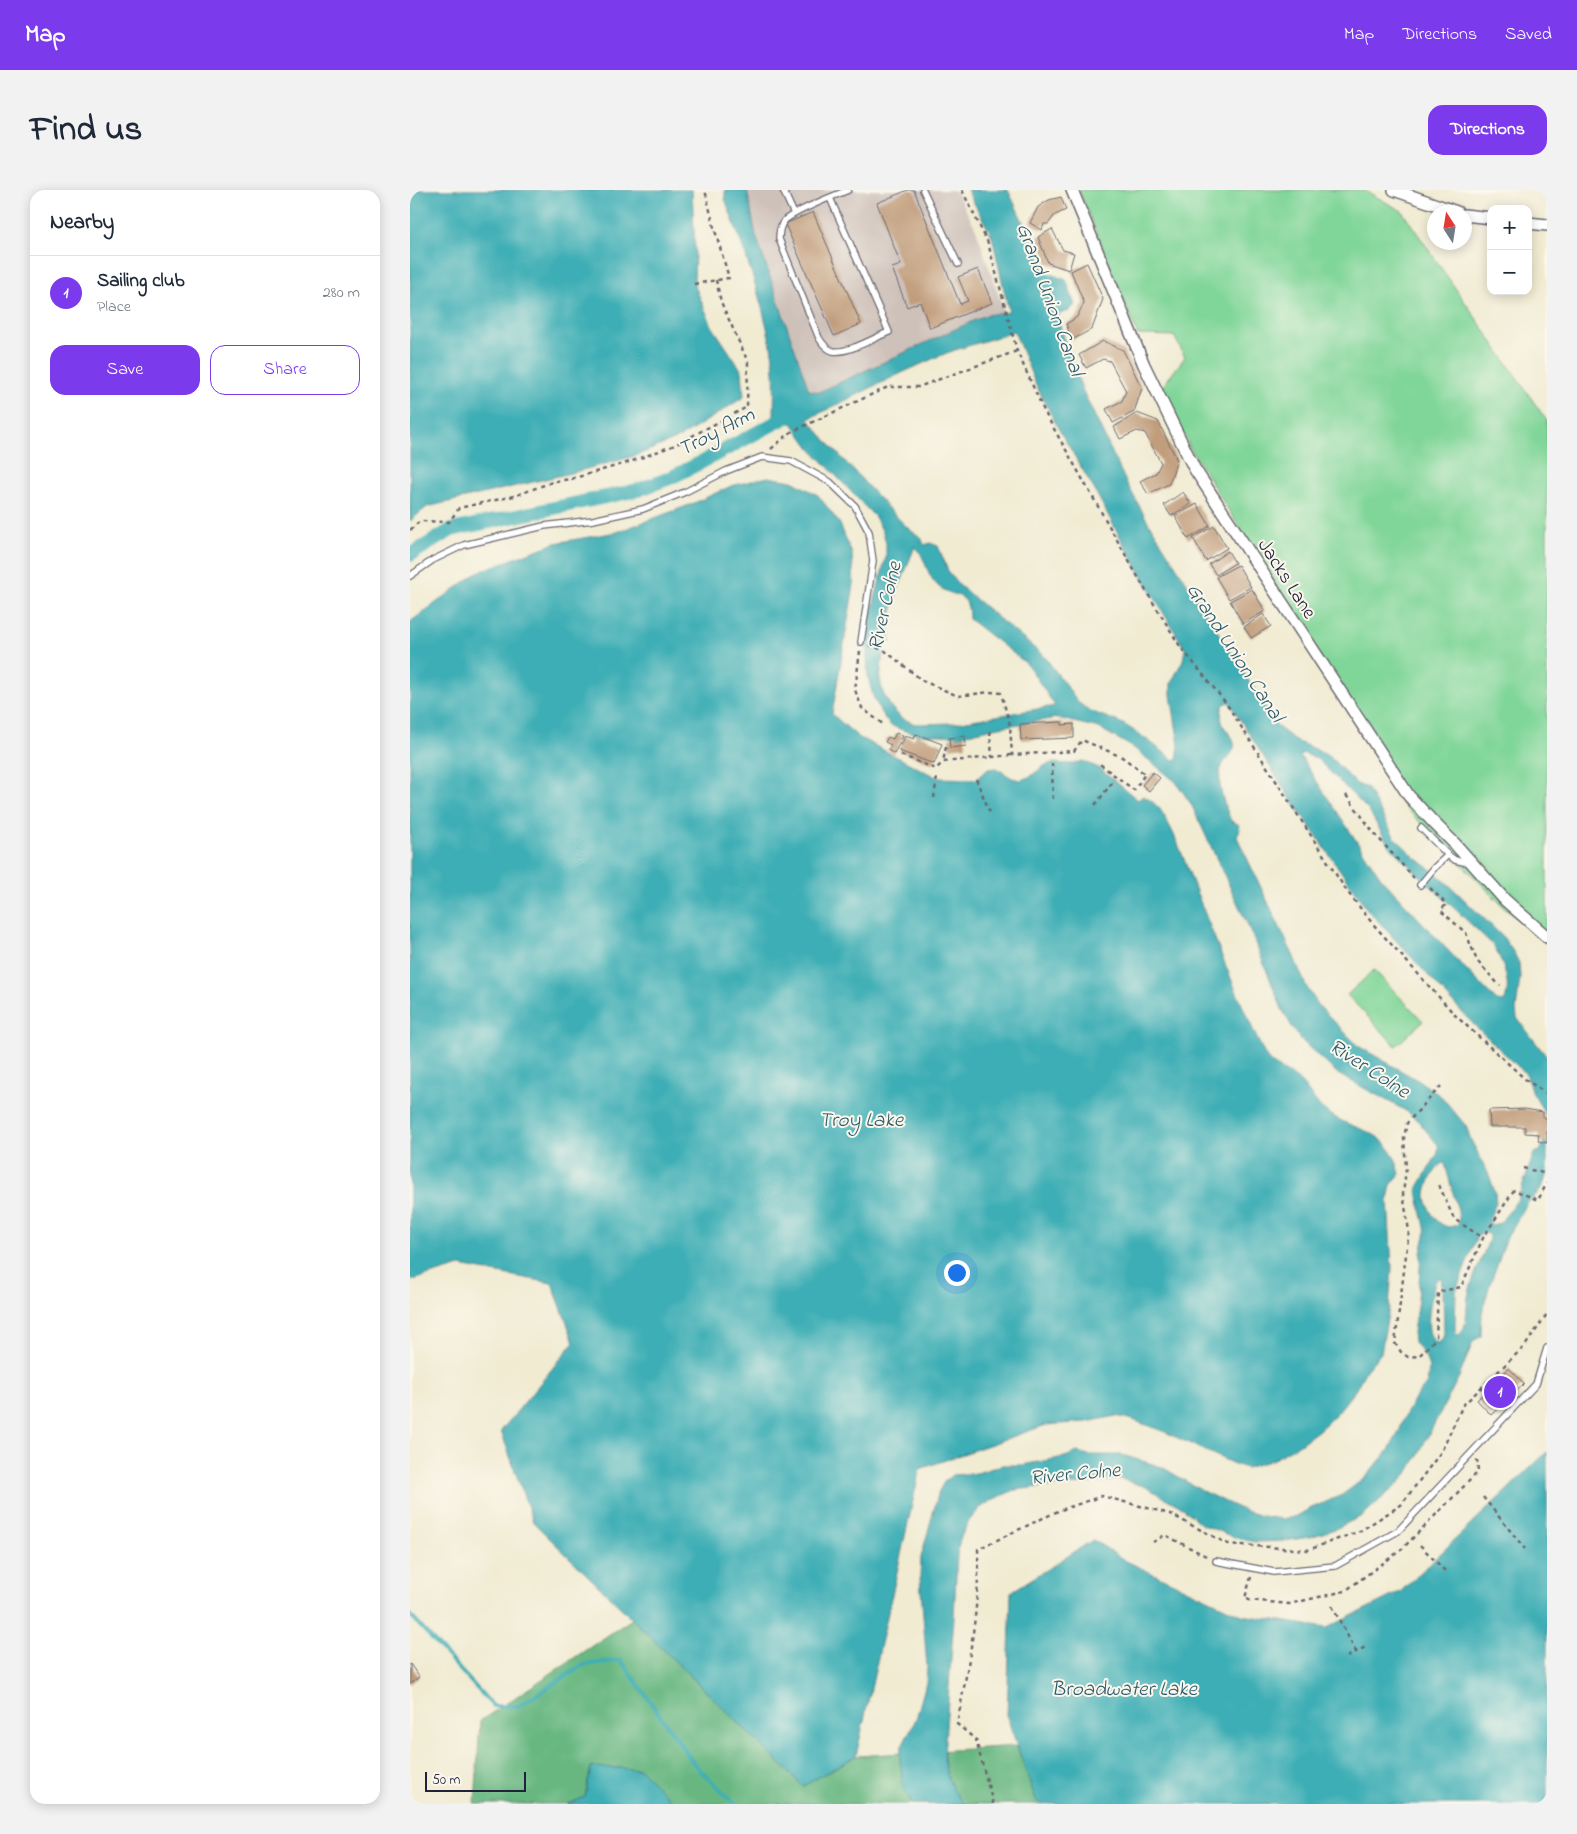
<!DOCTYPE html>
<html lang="en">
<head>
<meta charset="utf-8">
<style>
  :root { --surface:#fff; --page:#f2f2f3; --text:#1f2937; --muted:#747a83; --line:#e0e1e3; --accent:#7c3aed }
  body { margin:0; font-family:"Indie Flower",sans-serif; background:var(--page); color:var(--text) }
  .controls { position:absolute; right:15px; top:15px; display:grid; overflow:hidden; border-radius:10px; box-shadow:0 2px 12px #0003 }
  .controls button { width:45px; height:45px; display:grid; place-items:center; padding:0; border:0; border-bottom:1px solid var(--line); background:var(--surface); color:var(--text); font:25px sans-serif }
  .compass { position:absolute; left:1017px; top:15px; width:45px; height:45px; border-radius:50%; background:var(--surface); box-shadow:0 2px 12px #0003; rotate:348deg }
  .scale { position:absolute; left:15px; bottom:12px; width:101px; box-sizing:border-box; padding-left:5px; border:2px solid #22223b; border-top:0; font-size:14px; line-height:18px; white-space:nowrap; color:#22223b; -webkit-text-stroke:4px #fbf7ec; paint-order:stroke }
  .you { position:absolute; left:546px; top:1082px; width:18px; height:18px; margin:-12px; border:4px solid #fff; border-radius:50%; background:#1a73e8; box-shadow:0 0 0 8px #1a73e833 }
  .badge { display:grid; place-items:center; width:32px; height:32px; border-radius:50%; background:var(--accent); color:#fff; font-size:16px; font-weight:700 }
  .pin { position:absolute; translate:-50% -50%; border:2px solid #fff; box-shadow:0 1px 5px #0006 }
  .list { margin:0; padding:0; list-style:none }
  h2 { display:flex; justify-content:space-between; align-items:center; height:65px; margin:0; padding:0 20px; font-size:21px }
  h2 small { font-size:16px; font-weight:400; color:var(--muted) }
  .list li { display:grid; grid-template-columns:32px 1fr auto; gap:15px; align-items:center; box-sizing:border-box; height:75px; padding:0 20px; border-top:1px solid var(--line) }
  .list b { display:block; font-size:19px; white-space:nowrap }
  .list p { margin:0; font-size:16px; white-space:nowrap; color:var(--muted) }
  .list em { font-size:16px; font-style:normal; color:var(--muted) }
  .actions { display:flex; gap:10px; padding:15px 20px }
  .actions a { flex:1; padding:11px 0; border:1px solid var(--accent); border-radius:15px; text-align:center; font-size:18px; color:var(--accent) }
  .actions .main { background:var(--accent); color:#fff }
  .map { position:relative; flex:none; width:1137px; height:1614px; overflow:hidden; border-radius:15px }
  header { display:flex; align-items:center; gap:30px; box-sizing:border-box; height:70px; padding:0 25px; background:var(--accent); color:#fff }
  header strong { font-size:24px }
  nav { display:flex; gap:28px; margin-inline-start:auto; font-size:18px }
  .intro { display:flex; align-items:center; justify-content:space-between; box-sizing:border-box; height:120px; padding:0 30px }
  h1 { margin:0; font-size:35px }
  .button { padding:12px 22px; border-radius:15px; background:var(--accent); color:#fff; font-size:18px; font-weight:700 }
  main { display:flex; gap:30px; padding:0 30px }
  aside { flex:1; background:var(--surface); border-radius:15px; box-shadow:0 2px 12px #0003 }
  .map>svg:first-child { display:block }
  .industrial { fill:#cec1ba }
  .green { fill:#80d699; stroke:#517c6a }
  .forest { fill:#68b781; stroke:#456c5e }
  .water { fill:#3caeb5; stroke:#2f6878; fill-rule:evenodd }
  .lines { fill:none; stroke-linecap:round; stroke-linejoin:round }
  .stream { stroke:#3caeb5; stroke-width:4 }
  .canal { stroke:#3caeb5; stroke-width:14 }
  .building { fill:#c19d7c }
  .lane-casing { stroke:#6a6870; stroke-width:8 }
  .street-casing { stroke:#6a6870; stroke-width:14 }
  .path { stroke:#6a6870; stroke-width:2.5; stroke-dasharray:4 4; stroke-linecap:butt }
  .lane { stroke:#fff; stroke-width:5.5 }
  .street { stroke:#fff; stroke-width:11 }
  .labels { text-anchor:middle; stroke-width:4; stroke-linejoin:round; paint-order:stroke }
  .street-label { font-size:20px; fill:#22223b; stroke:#fbf7ec }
  .water-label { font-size:21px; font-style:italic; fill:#2c5a6c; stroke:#fbf7ec }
</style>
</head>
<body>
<header>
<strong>Map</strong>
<nav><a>Map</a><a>Directions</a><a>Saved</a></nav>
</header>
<div class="intro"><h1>Find us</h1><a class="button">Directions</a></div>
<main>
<aside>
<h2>Nearby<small></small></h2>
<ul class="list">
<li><span class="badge">1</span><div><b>Sailing club</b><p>Place</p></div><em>280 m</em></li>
</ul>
<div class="actions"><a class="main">Save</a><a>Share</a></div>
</aside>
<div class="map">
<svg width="1137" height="1614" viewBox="0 0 1137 1614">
  <rect width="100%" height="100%" fill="#fbf7ec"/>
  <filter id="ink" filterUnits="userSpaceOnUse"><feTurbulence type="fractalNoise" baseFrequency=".02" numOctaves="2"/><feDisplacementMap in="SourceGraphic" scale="10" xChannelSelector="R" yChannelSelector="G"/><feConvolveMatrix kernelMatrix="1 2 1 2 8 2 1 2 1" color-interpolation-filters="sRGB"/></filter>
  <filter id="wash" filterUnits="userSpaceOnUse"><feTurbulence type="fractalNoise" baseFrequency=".0096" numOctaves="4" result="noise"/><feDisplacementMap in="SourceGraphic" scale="20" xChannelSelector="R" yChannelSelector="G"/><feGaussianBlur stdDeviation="1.12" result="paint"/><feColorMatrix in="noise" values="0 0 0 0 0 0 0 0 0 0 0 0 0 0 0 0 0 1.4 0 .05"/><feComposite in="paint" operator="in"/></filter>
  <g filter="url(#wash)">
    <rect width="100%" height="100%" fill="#f1ebd2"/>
    <!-- industrial -->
    <path class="industrial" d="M337,0H545L566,39L594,122L576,125L409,202L400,200L346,46Z"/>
    <!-- green -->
    <path class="green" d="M669,0H954L992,21L1137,231V754L1091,714L993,615L940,516L780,258L752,197L775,167L764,146L728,145Z
      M964,780L1013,831L986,856L937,805Z"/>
    <!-- forest -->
    <path class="forest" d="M222,1429L393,1596L446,1566L607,1556L626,1610L630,1614H265L230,1579L181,1577L175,1607L158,1614H65L70,1531Z"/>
    <!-- water -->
    <path class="water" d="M0,0H282L285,60L284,94L302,136L332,181L334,207L271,247L225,266L165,282L17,317L0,331Z
      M315,0H337L346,46L399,200L409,202L576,125L599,122L582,46L557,0H598L623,53L635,82L656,90L665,115L659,121L649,124L648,130L672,199L716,292L737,330L868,537L886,551L917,564L947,594L957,598L985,648L1006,668L1033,689L1093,747L1104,763L1109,773L1110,788L1106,820L1107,828L1137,867V928C1131,914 1118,901 1117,885L1060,831L957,719L878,605L819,512L813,515C805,542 827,541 824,558C822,565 816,569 813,574C804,591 815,615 821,631L828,634L830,639L827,647L883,765L896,796L909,816L948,856L1011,892L1032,907L1056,936L1061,950L1079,985L1085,1002L1086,1013L1079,1029L1081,1035L1090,1033L1108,1009L1124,963L1130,961L1134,952L1137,953V983L1132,998L1117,1014L1097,1047L1079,1097L1072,1123L1071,1146L1063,1152L1049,1187L1000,1280L988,1294L952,1326L925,1339L900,1347L874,1351L846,1352L826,1348L791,1334L773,1318L736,1297L711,1289L656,1296L629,1297L605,1300L586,1308L570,1318L559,1331L550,1349L547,1365L544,1427L534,1565C535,1585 541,1598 554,1614H502L493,1597L490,1569L491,1558L506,1529L516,1493L517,1477L510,1387L511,1367L529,1301L534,1292L542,1285L567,1283L592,1275H612L655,1267L667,1262L679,1265H712L736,1272L752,1277L794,1302L835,1321L852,1326L874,1329L887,1326L899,1319L932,1305L956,1287L979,1260L989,1242L994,1228L1005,1208L1017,1193L1019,1179L1016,1168L1004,1152L1003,1142L1008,1109L1011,1063L1016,1041L1008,1007V997L1028,963V955L1009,932L998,922L928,884L892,851L882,837L872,819L841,742L781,614L766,592L724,558L689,538L647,528L583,538L549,546L509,544L495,541L480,535L471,523L463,506L458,487L457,464L456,442L476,367V353L473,342L465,327L400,258L382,233H364C364,207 366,181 361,156C351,105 333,57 315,9ZM604,141L625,193L648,238L684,299L724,373L775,459L773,470L761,493V505L769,555L767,569L764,570C748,558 732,545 715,535C700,527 681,524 669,513L635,467L550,396L539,383L528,356L520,353L514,355L511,347L501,341L479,319L421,256L398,229C441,208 483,186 527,167C552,156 579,151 604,141ZM505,356C516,367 516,385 528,396C546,410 559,399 559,429L617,474L645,516L545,533L505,534L491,528L481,517L473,503L470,490L474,452H481L479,436L486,405ZM893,563L907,569L959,621L978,654L991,668L1084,756C1092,772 1103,794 1094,812L1087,811L1046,769L971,688L890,566ZM1032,973L1035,974L1048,1021L1049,1033C1033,1047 1015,1019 1016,1004C1017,993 1024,981 1032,973ZM1076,1043L1079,1046V1050C1072,1069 1062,1087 1058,1107C1056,1118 1058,1138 1049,1145L1046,1144L1045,1137L1046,1101L1067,1046ZM1031,1087L1033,1102L1034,1144L1032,1150L1027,1153C1011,1145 1022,1107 1025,1092Z
      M358,287L382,291L408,305L430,334L442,364L444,395L422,524L448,547L528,588L566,589L578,579L586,578L602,588L611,590L621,586L634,576L642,573L662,574L673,571L689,578L728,610L733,606C742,611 748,615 753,624C767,647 776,675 786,701C808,756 829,812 855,865C861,877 876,880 886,888C897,897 903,910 913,919C946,946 978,933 990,984L981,995L978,1010L982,1078L979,1118L971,1163L956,1180L946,1199L927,1223L909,1240L890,1254L862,1270L836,1278L824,1274L755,1242L723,1230L706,1226L677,1232L636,1235L510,1279L446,1566L393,1596L123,1332L91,1241L164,1152L142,1093L50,1076L0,1091V432L68,382L145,353L207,342L282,314L321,296Z
      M1137,1262V1614H630L626,1610L597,1527L601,1402L683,1350L716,1371L832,1425L917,1438L990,1402Z
      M181,1577L230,1579L265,1614H158L175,1607Z"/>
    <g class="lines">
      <!-- stream -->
      <path class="stream" d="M0,1425L83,1516H109L173,1475L211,1470L285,1575L325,1614"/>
      <!-- canal -->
      <path class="canal" d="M0,365L41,340L228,300L260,288L290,273L380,225"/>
    </g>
    <g id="blocks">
      <!-- building -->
      <path class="building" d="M498,0H504L550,114L558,111L548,87L568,79L582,113L520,138L510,112L497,117L482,78L491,75L467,13Z
        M651,7L656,20L645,25L638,34H634L632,40L620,33L628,17L639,10Z
        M403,22L451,134L424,146L375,34Z
        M642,39L653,60L664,63L659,80L638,73L628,47Z
        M677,73L693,109L682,139L662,150L656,134L667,127L674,113L661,81Z
        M693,151L713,160L732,198L724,222L703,233L696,219L712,211L716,201L700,171L693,169L676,178L669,165Z
        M727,223L748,231L767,270L759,294L738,304L730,291L746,283L751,273L735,243L727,241L710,249L704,237Z
        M773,302L781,314L761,326L754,315Z
        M787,314L800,336L778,349L765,326Z
        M804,336L817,358L796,371L783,348Z
        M818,361L825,373L806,385L799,374Z
        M828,375L841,397L819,409L806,387Z
        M842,399L855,421L833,434L820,411Z
        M853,424L861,436L841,448L834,437Z
        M652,532V535L664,534V548L611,550L610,534Z
        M486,543L493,546L484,564L478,560L481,555L475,552L478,547L483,549Z
        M506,544L532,554L524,574L489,561L495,546L504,549Z
        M555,546L556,556L540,558L539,548Z
        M743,582L750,588L739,601L732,595Z
        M1115,919L1133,922V927L1137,929V953L1128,951L1129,944L1115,943V937H1080L1079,920Z
        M1099,1178L1114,1194L1081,1225L1067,1210Z
        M0,1474L9,1487L0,1494Z"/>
    </g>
  </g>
  <g filter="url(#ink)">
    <use href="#blocks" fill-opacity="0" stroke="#6a6870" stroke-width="1"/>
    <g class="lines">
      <defs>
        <path id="lane" d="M373,0L384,24
          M513,0L548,74
          M420,8L479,142C466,147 437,164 423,161C416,159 412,153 409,148L369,49C369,42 370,36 374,31C384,21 424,6 438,0
          M0,386L23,370L54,355L134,336L183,330L233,319L275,302L316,281L352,267L381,271L420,292L445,316L459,342L463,371L451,452
          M1011,638L1038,665L1045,670L1054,672L1059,668
          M1010,695L1025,677L1038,665
          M806,1371L864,1382L925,1376L988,1341L1126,1194L1137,1158"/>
        <path id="street" d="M662,0L734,175L784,278L999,606L1023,632L1045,654L1095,710L1137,747
          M984,0L1047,22
          M1054,25L1081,28
          M1118,33L1137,35"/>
      </defs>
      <!-- lane casing -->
      <use href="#lane" class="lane-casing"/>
      <!-- street casing -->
      <use href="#street" class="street-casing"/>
      <!-- path -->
      <path class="path" d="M552,0L578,53L607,161L635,223L736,401L770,456L816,513L936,700L963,734L1046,826L1115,889L1137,904
        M284,94L319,88L304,37L295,0
        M361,259L381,242L478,197H508L607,161
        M0,340L10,331L39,332L49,318L104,306L145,291L161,289L220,272L265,255L337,217L338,172L311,112L306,90
        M459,455L474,460L513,491L548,506L580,502L591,503L600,535L602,565L664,561L672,550L712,567L735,584L724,600L687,572
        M450,461L445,500L452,518L474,535
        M580,541L582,567
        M536,557L533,572L602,565
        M491,565L526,579L533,572
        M642,573L643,613
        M566,589L581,625
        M936,605L964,643L1004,688
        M524,608L527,587
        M685,615L704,590
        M1020,698L1036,714L1031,721L1056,743L1067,771L1090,796
        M1031,896L997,933L994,948L996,979L993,1004L999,1041L985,1153L991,1162L998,1167L1009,1166L1026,1148L1028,1102L1051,1097L1073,1048L1104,1000L1128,1010L1137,993
        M1113,978L1137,984
        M1029,995L1044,1029L1073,1048
        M1073,1307L1115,1359
        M743,1352L755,1345L798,1367
        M1010,1355L1036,1382
        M841,1387L835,1408L839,1410L879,1414L935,1401L991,1360L1068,1282L1067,1270
        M922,1416L946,1462
        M937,1467L957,1456
        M583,1614L566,1550L547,1534C558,1476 570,1419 568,1359L648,1321L692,1306L760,1324L818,1354L898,1360L950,1341L991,1315L1031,1262L1053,1215L1115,1156L1137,1124"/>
      <!-- lane -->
      <use href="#lane" class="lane"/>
      <!-- street -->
      <use href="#street" class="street"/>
    </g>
  </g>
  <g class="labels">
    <!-- street labels -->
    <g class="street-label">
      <text transform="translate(878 388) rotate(57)" y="7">Jacks Lane</text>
    </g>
    <!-- water labels -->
    <g class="water-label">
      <text transform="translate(641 109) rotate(70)" y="7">Grand Union Canal</text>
      <text transform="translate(306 241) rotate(-27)" y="7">Troy Arm</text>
      <text transform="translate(474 416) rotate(-77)" y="7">River Colne</text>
      <text transform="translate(826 462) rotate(57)" y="7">Grand Union Canal</text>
      <text transform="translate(960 878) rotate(33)" y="7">River Colne</text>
      <text x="451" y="936">Troy Lake</text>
      <text transform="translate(665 1283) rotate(-5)" y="7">River Colne</text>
      <text x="714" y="1505">Broadwater Lake</text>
    </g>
  </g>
</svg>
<div class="controls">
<button>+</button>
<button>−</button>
</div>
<svg class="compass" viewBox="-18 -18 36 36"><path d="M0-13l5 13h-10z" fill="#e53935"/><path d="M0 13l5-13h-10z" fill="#747a83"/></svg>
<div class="scale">50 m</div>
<div class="you"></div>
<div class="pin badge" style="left:1090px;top:1202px">1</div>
</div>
</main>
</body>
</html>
